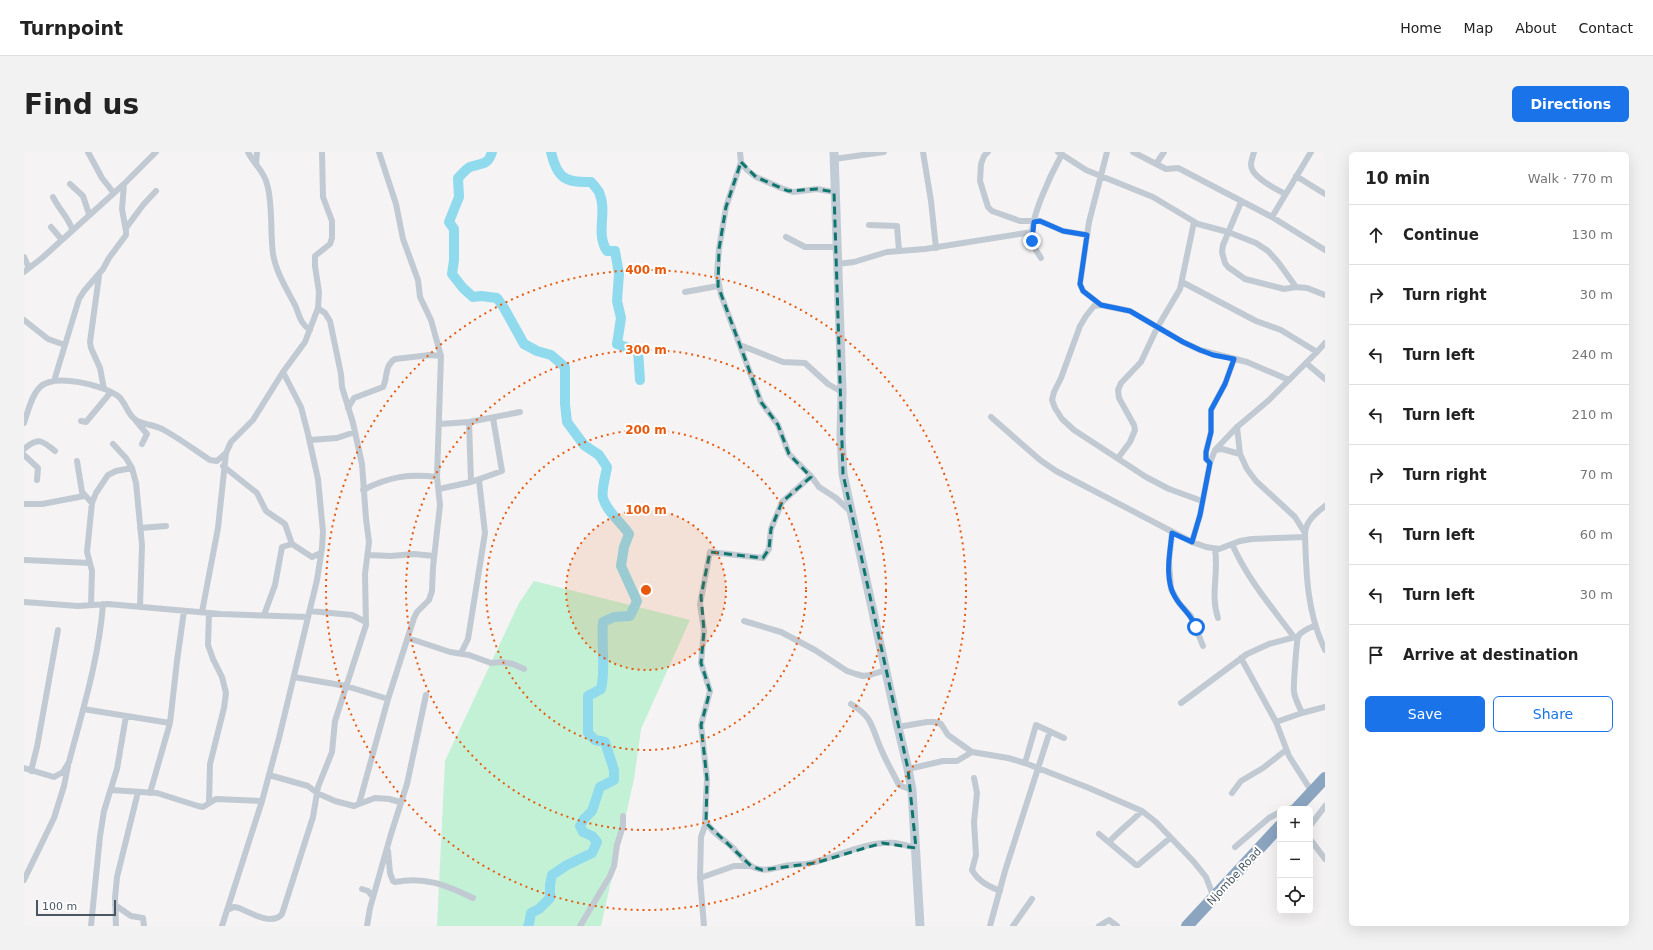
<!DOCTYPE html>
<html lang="en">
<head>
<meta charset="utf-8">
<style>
  :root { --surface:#fff; --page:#f2f2f2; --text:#222; --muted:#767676; --line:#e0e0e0; --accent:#1a73e8 }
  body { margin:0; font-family:"DejaVu Sans",sans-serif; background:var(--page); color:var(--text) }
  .controls { position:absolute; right:12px; bottom:12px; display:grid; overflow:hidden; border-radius:6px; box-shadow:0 4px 16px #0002 }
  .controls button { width:36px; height:36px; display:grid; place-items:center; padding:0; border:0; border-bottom:1px solid var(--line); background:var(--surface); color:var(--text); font:20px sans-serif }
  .scale { position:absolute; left:12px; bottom:10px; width:80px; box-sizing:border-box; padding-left:4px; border:2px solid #4a5661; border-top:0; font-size:11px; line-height:14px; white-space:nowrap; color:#4a5661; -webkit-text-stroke:3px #fff; paint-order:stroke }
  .stop { position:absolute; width:12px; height:12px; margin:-9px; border:3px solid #1a73e8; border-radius:50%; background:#fff }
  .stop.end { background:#1a73e8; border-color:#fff; box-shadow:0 1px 4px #0008 }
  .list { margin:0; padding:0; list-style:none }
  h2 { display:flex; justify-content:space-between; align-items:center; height:52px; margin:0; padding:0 16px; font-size:17px }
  h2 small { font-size:13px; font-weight:400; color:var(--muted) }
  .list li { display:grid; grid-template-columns:26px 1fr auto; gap:12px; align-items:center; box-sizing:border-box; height:60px; padding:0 16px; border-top:1px solid var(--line) }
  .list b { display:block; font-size:15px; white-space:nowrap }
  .list em { font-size:13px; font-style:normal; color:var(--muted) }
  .actions { display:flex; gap:8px; padding:12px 16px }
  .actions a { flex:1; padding:9px 0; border:1px solid var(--accent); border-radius:6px; text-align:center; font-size:14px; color:var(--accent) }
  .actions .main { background:var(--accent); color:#fff }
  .icon { flex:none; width:22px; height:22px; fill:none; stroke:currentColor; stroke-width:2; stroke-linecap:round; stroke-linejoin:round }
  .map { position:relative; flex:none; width:1301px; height:774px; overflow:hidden; border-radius:6px }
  header { display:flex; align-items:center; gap:24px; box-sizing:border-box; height:56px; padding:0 20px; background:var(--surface); border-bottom:1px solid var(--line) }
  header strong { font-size:19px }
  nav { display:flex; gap:22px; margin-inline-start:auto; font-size:14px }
  .intro { display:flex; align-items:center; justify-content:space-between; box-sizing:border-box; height:96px; padding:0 24px }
  h1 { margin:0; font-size:28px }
  .button { padding:10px 18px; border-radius:6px; background:var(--accent); color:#fff; font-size:14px; font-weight:700 }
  main { display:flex; gap:24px; padding:0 24px }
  aside { flex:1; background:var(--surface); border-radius:6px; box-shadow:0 4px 16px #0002 }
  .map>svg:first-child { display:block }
  .green { fill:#c3f1d5 }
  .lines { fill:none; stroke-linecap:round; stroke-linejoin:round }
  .river { stroke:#90daee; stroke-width:10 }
  .street { stroke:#c1cad2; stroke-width:6 }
  .secondary { stroke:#c1cbd6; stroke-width:9 }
  .highway { stroke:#8ba5c1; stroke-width:12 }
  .route { stroke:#1a73e8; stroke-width:5 }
  .marked { fill:none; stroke:#0f766e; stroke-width:3; stroke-dasharray:8 5; stroke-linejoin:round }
  .ring { fill:none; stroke:#e8590c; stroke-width:2; stroke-dasharray:2 4 }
  .labels { text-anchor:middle; stroke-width:4; stroke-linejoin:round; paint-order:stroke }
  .street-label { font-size:11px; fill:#4a5661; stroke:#fff }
  .centre { fill:#e8590c; stroke:#fff; stroke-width:2 }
  .ring-label { font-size:12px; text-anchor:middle; font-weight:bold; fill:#e8590c; stroke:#fff; stroke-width:4; stroke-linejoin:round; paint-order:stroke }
</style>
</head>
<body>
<header>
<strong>Turnpoint</strong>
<nav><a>Home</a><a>Map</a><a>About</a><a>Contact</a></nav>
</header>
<div class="intro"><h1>Find us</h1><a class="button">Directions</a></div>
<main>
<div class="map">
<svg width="1301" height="774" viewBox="0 0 1301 774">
  <rect width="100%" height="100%" fill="#f5f3f3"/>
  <!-- green -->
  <path class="green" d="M510,429L666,468L617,577L610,627L577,774H413L421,609L495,451Z"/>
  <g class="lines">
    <!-- river -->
    <path class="river" d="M468,0C464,14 457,11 446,15C442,17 438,22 434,26L435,45L425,70L430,77V108L428,122L439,136L449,145L457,144L473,146L480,156L500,192L513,199L527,203L541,215V252L543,270L560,293L575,303L583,315C582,322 577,339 579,346C583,360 597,370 605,382L600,395L597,414L613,449L606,464L590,465L579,470C577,490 582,519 577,537L564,544V581L571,588L581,590L590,618V628L576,635L568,659L560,667L556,674L559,680L568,684L573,690L568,701L543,713L528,723L526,733V746L515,757L507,761L505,772L504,774
      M527,0C533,26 541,31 567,30C570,33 573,37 575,40C584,60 571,81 583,99H591L595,122L593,149L597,166L593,192L614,199L616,228"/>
    <!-- street -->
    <path class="street" d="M64,0L78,26L89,40
      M224,0C229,11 240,19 243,32C249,52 246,80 249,102C252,120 262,136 271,153C276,164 275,170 286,178
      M716,0L717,10L723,18L732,25L757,36L769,40L793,37L810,40
      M899,0L907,49L912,96
      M964,0L960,4L957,12L956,29L964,55L968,59L996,69H1016L1039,79L1063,83
      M1034,0L1062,18L1129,45L1174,72L1204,80L1232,91L1244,99L1254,110L1272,135
      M1109,0L1142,17L1154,16L1158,18L1248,65L1301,98
      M1230,0C1229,4 1227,9 1227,13C1227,25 1252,37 1261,42
      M810,7L860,0
      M717,10L702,55L695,97L693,122L697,143L737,250L754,273L765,302L787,324L795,335L812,346L827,360
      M232,12L233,0
      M1132,12L1140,0
      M1272,24L1301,42
      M46,32L59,44L65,62
      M29,45C34,56 44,65 48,77
      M1217,50L1199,93L1198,100L1201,111L1204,115L1221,127L1260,137L1272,135L1283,136L1301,143
      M1248,65L1287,0
      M845,73L873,74L875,99
      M27,75L38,88
      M102,76L119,53L132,39
      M762,85L781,95H812
      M0,105L5,116
      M1017,106C1014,101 1010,96 1008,90C1004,69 1028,20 1038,2
      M813,112L830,110L863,100L901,97L1008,80
      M0,120L18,106L100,32L132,0
      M75,124L66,190L67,196L76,216L80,237
      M1158,130L1232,169L1257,178L1293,200
      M661,140L694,134
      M1077,153L1059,139L1056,132L1065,70L1083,0
      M0,168L24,187L41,193
      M716,193L759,210L781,211L804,232L818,240
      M1282,211L1301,227
      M30,229L55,147L60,139L79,117L85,106L102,83V79L98,57L100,32
      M324,256L330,246L359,235C364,225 360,214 371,207L406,203L417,204
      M967,265L1016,308L1032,319L1168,390L1182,395L1195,397L1216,389L1228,387L1281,385
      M57,269L62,270L87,240
      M112,269L123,282L118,292
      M445,270L447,330
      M0,271C4,260 7,244 16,235C31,221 79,233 94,244C102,250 103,263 112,268C120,273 132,273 140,278C156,287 171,298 186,308L193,309L202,301L207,290L229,268L259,220L281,190L294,156L295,140L291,114V104L306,92L308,86V69L299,45L298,0
      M416,272L445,270L496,260
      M1213,275L1216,302L1223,317L1232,329L1271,365L1281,381
      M286,288L313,286L331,280
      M89,292L102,306L108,316L112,331L118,393L116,455
      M0,297C14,285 18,288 31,299
      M1191,298L1198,297L1216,302
      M0,303L14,316L13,328
      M1094,306L1106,290L1111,278L1110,273L1095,246L1094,238L1097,231L1117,210L1133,176L1156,137L1170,70
      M53,309L58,340L68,351
      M1186,311L1182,307V300L1187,280V258L1201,232L1210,207
      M199,314L233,341L242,359L261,372L268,392L288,405L297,401
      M787,324L758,350L747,377L745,397L739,406L686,400L676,452L680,479L677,511L686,539L677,573L683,627L681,668C686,679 698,686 707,694C714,700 722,713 731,716C742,720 751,716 761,714C771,712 781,713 791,710C817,703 844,689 871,691C878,692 885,694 892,696
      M415,337L447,330L478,319L469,266
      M339,338C366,324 385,322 413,325
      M1178,349L1145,337L1122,325L1050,278L1038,267L1031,256L1028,248L1030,240L1037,226L1056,174L1062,164L1070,154L1077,153L1106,159L1159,190L1176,198L1223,210L1265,228
      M0,352H18L60,344
      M1301,354C1292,361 1282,369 1281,381C1282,421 1283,461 1301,498
      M116,376L142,374
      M1148,381L1145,409L1147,437L1155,451L1167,464L1179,494
      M1168,390L1176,363L1186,311L1191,298L1213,275L1245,248L1293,200L1301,191
      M1208,392C1224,428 1247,454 1270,485
      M1191,397C1195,420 1186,443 1194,466
      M344,403L367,404L390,402L410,404
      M1,408L66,411
      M0,450L54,454L84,452L197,462L284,465
      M67,453L68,419L63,400L68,351L72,341L84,323L92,319L108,316
      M286,459L328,463L342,470
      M178,460L194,376L202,301
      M240,463L251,433L258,395L268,392
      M720,469L757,480L791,498L823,519L832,522L839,524L846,523L862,518
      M384,486L426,500L445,503L467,511L478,510L489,512L500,517
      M437,501L444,487L461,381L455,328
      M1217,506L1252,570L1265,604L1288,640
      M270,525L322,534L364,547
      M1157,551L1223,502L1245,492L1275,484
      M827,552C850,566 847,575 857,597C862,609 869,621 875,633L888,638
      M59,557L146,571
      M1278,561C1275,554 1271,547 1270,540C1269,534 1273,487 1274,484C1278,479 1285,476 1290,474
      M1252,570L1278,561L1301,555
      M874,575L903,570H910L917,572L924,583L948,600L984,606L1001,611L1065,636L1118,659L1132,670L1170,710L1182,725L1190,746
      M1001,611L1012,573L1040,586
      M0,616L30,625L39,620L45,610C59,557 75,506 79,452
      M884,617L919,609H933L948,600
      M7,619L13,595L34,478
      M245,623L284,634L293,641L311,649L330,654L335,652L364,547L390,466L393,460L405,448L408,439L409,415L416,353L413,325L417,204L407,168L396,145L394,128L379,87L372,52L355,0
      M950,626L953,641L950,670L952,703L948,718C954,729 964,734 976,739
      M87,638L133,641L174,654L179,655L192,647L238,649
      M126,641L146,571L153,509L160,459
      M1208,641L1217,629L1239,616L1262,598
      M185,650L186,612L200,556L202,541L198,525L189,507L184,493L185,461
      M335,652L351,646L365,647L376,650
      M1264,657L1274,654
      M1286,674L1301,654
      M1075,682L1112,713H1114L1146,686
      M1286,687L1301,707
      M1085,690C1095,679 1107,670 1118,659
      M1211,695L1245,666L1256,660
      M364,699L366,721L369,729L371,730C401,724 422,733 449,746
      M676,726L710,714H727
      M0,728L30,666L40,634L44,614
      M338,737L344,739L349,745
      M91,753L107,764L119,766L120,774
      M203,758L210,755L215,756C227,761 248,774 258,762L289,665L294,635L308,600L311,569L342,473L341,422L345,390L342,367L338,312L329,271L318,235L317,222L306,169L301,161L294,156
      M67,774L76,684L80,659L93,617L102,564
      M92,774L91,746L93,725L114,640
      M198,774L238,649L255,586L293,428L298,396L299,380L294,327L284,282L277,255L259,220
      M343,774L346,756L367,682L383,632L402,543
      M556,774L586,724L590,714L593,693L599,674V664
      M680,774L676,726L677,685L682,671
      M966,774L981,719L1026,579
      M989,774L1008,747
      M1075,774L1085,768L1093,774"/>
    <!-- secondary -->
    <path class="secondary" d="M810,0L818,240L817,283L819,322L874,575L884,617L888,638L896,774"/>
    <!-- highway -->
    <path class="highway" d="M1272,657L1301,626
      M1163,774L1256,674"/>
  </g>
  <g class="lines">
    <!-- route -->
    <path class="route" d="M1008,89L1010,70L1016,69L1039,79L1063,83L1056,132L1059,139L1077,153L1106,159L1159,190L1176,198L1189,203L1210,207L1201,232L1187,258V280L1182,300V307L1186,311L1176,363L1168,390L1148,381C1146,401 1140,427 1151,445C1158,457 1166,461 1172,475"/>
  </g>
  <!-- marked area -->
  <path class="marked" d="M717,10L732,25L764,39L793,37L810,40L819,322L884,617L892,696L858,691L791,711L738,718L727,714L682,671L683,627L677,573L686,539L677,511L680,479L677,444L686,400L739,406L745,397L747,377L758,350L787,325L765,302L754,273L737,250L694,134L695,97L702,55Z"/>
  <!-- distance rings -->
  <circle cx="622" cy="438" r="80" fill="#e8590c" fill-opacity=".12"/>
  <g class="ring">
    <circle cx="622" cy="438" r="80"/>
    <circle cx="622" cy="438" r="160"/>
    <circle cx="622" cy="438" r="240"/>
    <circle cx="622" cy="438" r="320"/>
  </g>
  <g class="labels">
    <!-- street labels -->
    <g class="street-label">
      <text transform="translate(1210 724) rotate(-47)" y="4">Njombe Road</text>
    </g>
  </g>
  <circle cx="622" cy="438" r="6" class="centre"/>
  <g class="ring-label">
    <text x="622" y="122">400 m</text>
    <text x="622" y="202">300 m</text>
    <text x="622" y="282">200 m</text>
    <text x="622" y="362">100 m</text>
  </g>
</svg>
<div class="controls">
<button>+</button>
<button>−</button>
<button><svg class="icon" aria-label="locate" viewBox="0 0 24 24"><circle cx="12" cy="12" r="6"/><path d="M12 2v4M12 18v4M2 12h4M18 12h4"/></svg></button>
</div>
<div class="scale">100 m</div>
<div class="stop" style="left:1172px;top:475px"></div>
<div class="stop end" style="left:1008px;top:89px"></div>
</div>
<aside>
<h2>10 min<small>Walk · 770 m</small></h2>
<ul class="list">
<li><svg class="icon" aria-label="ahead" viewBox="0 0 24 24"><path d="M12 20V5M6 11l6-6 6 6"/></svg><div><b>Continue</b></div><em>130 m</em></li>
<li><svg class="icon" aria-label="right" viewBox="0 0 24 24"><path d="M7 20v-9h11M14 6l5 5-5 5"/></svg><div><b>Turn right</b></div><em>30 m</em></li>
<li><svg class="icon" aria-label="left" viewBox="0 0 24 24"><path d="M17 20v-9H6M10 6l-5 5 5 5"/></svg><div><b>Turn left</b></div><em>240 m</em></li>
<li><svg class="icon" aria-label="left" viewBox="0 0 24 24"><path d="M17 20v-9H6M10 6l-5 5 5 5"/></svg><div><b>Turn left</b></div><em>210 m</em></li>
<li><svg class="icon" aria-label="right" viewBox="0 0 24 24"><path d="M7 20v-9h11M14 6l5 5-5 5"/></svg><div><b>Turn right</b></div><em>70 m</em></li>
<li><svg class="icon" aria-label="left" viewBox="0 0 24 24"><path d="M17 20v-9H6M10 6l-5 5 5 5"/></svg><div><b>Turn left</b></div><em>60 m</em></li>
<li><svg class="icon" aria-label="left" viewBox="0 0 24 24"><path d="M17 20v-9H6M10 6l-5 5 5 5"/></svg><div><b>Turn left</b></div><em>30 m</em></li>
<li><svg class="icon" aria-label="arrive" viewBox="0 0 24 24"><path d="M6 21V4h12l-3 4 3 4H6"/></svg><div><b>Arrive at destination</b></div></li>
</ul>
<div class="actions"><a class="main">Save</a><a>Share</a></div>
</aside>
</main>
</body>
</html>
